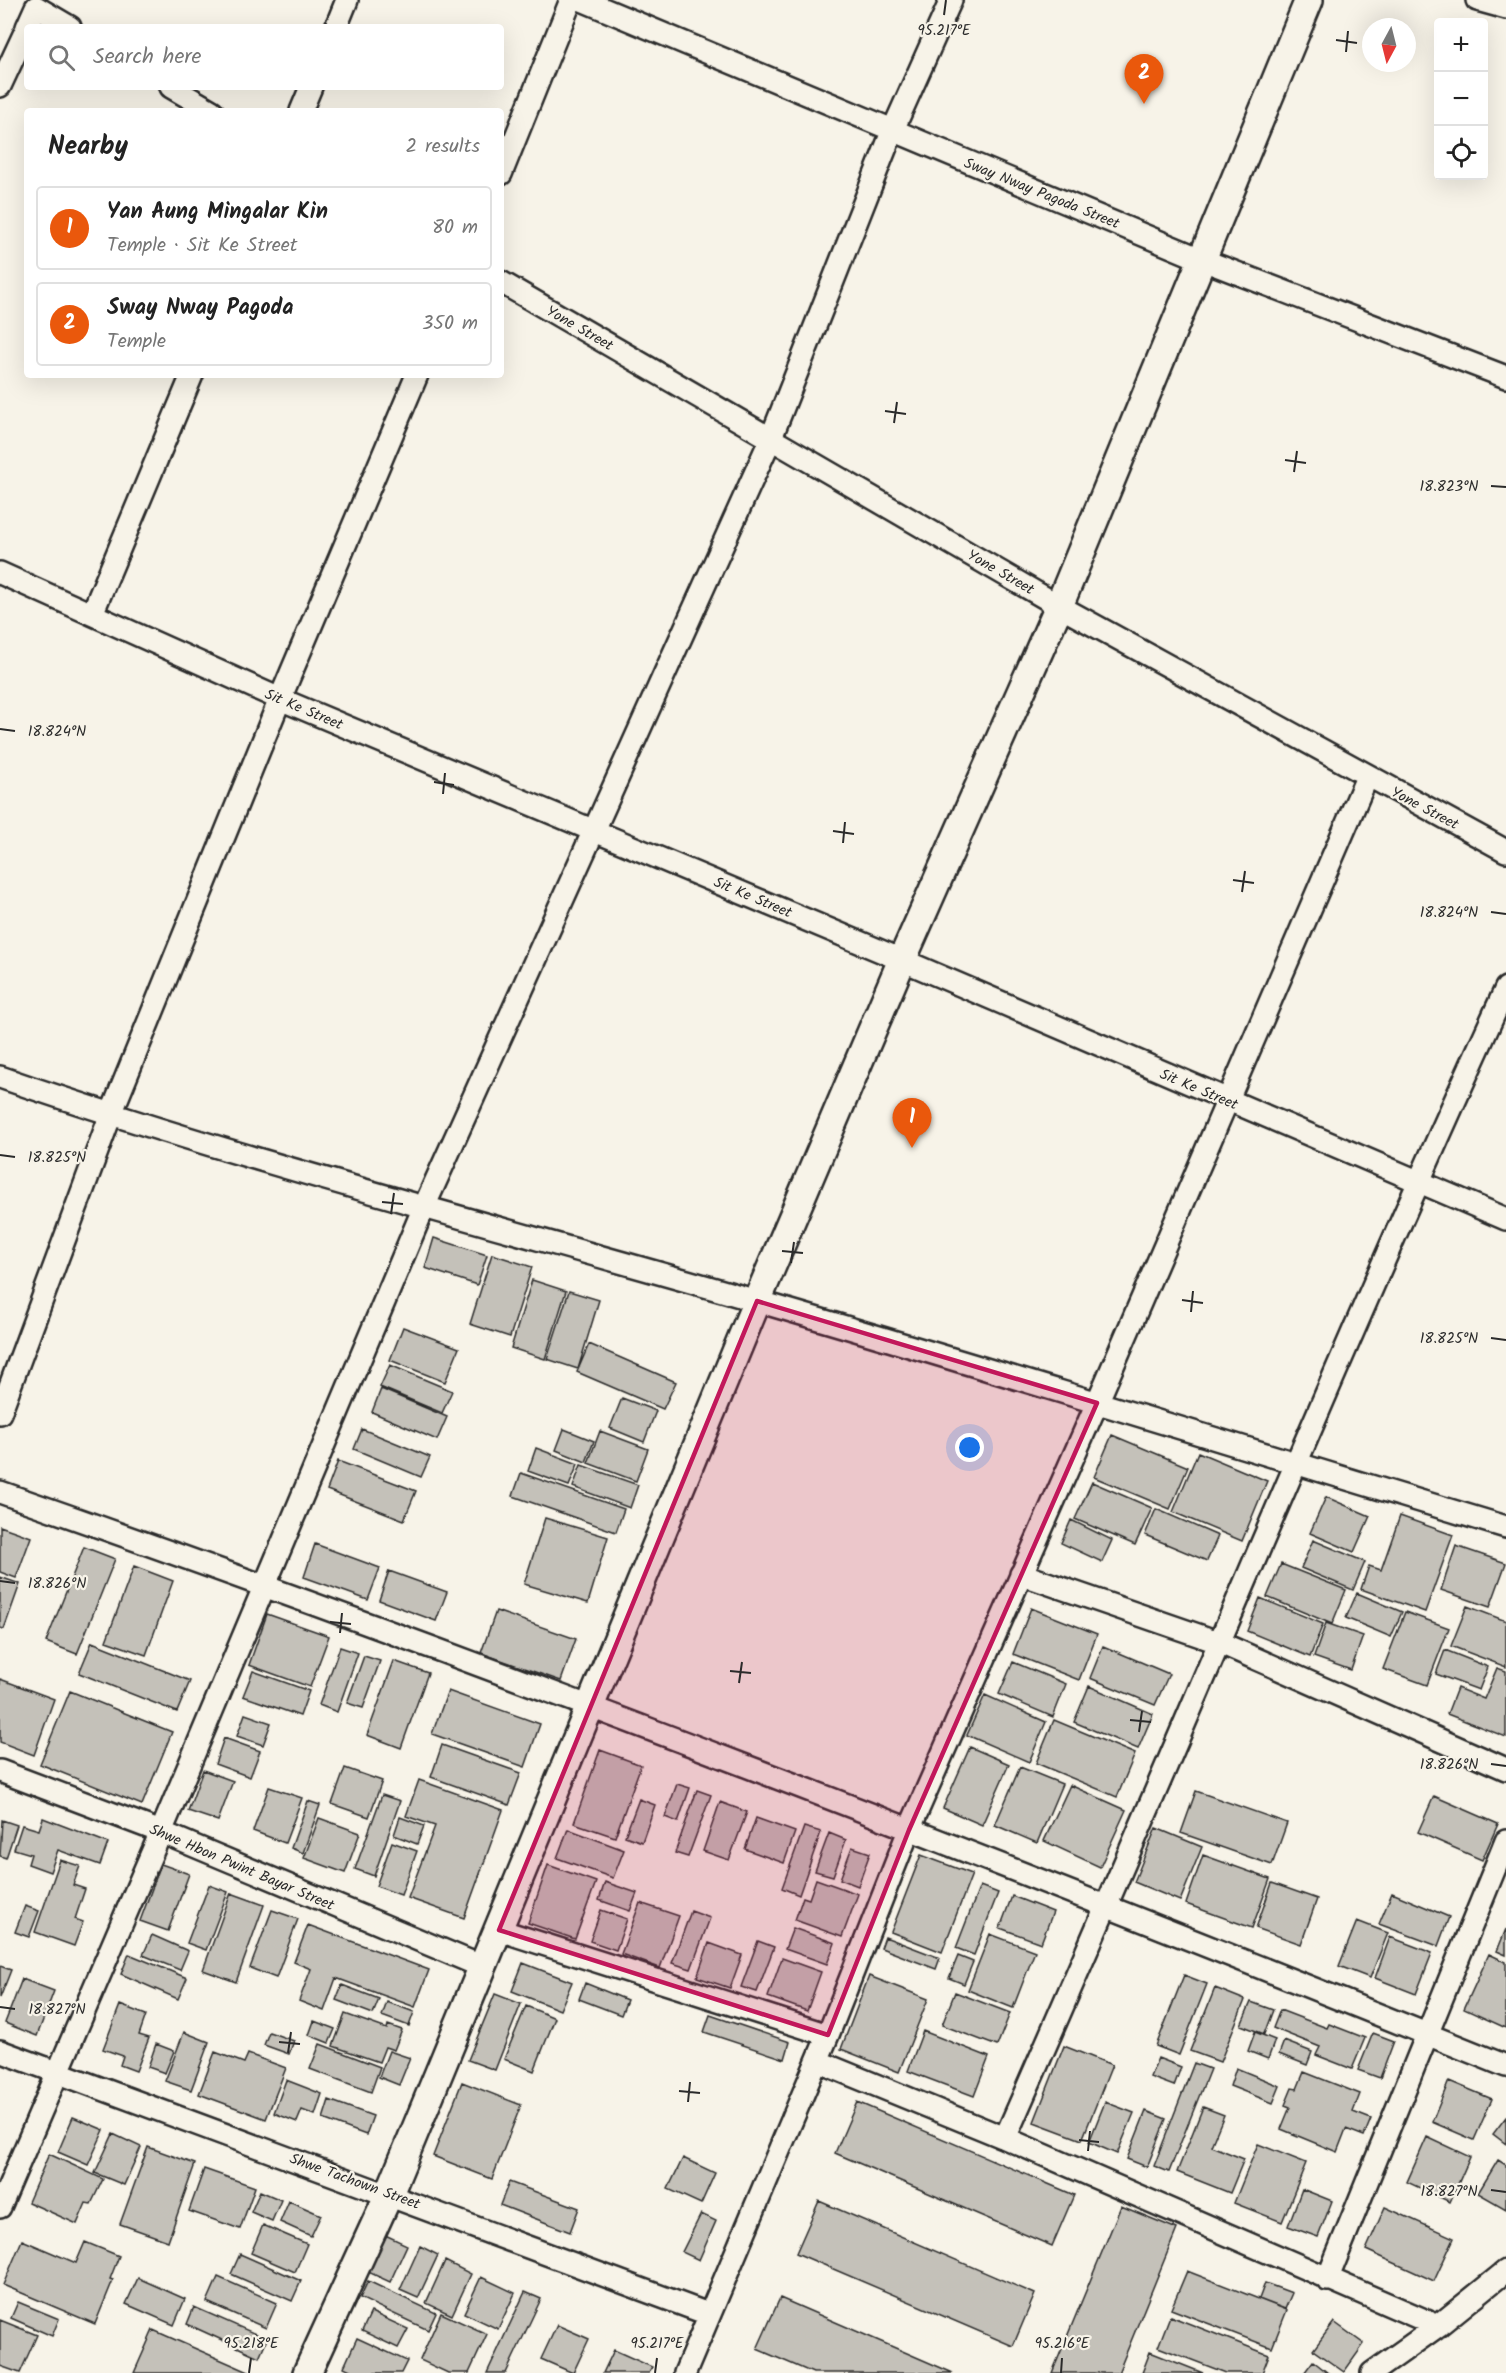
<!DOCTYPE html>
<html lang="en">
<head>
<meta charset="utf-8">
<style>
  :root { --surface:#fff; --page:#f6f6f6; --text:#222; --muted:#767676; --line:#e0e0e0; --accent:#ea580c }
  body { margin:0; font-family:Kalam,sans-serif; background:var(--page); color:var(--text) }
  .controls { position:absolute; right:18px; top:18px; display:grid; overflow:hidden; border-radius:6px; box-shadow:0 6px 24px #0002 }
  .controls button { width:54px; height:54px; display:grid; place-items:center; padding:0; border:0; border-bottom:2px solid var(--line); background:var(--surface); color:var(--text); font:30px sans-serif }
  .compass { position:absolute; left:1362px; top:18px; width:54px; height:54px; border-radius:50%; background:var(--surface); box-shadow:0 6px 24px #0002; rotate:187deg }
  .you { position:absolute; left:970px; top:1448px; width:21px; height:21px; margin:-15px; border:4px solid #fff; border-radius:50%; background:#1a73e8; box-shadow:0 0 0 9px #1a73e833 }
  .badge { display:grid; place-items:center; width:39px; height:39px; border-radius:50%; background:var(--accent); color:#fff; font-size:20px; font-weight:700 }
  .pin { position:absolute; translate:-50% -50px; filter:drop-shadow(0 2px 3px #0008) }
  .pin::after { content:''; position:absolute; top:32px; width:21px; height:18px; background:inherit; clip-path:polygon(0 0,100% 0,50% 100%) }
  .list { margin:0; padding:0; list-style:none }
  h2 { display:flex; justify-content:space-between; align-items:center; height:78px; margin:0; padding:0 24px; font-size:26px }
  h2 small { font-size:20px; font-weight:400; color:var(--muted) }
  .list li { display:grid; grid-template-columns:39px 1fr auto; gap:18px; align-items:center; box-sizing:border-box; height:84px; margin:0 12px 12px; padding:0 12px; border:2px solid var(--line); border-radius:6px }
  .list b { display:block; font-size:22px; white-space:nowrap }
  .list p { margin:0; font-size:20px; white-space:nowrap; color:var(--muted) }
  .list em { font-size:20px; font-style:normal; color:var(--muted) }
  .icon { flex:none; width:33px; height:33px; fill:none; stroke:currentColor; stroke-width:2; stroke-linecap:round; stroke-linejoin:round }
  .map { position:relative; flex:none; width:1506px; height:2373px; overflow:hidden }
  .search { position:absolute; background:var(--surface); box-shadow:0 6px 24px #0002; left:24px; top:24px; width:480px; height:66px; display:flex; align-items:center; gap:15px; box-sizing:border-box; padding:0 21px; border-radius:6px; color:var(--muted); font-size:22px }
  .panel { position:absolute; background:var(--surface); box-shadow:0 6px 24px #0002; left:24px; top:108px; width:480px; height:270px; border-radius:6px }
  .map>svg:first-child { display:block }
  .building { fill:#c4c1b9; stroke:#2b2b2b; stroke-width:1.5 }
  .lines { fill:none; stroke-linecap:round; stroke-linejoin:round }
  .minor-casing { stroke:#2b2b2b; stroke-width:26 }
  .tertiary-casing { stroke:#2b2b2b; stroke-width:32 }
  .minor { stroke:#f7f3e8; stroke-width:21 }
  .tertiary { stroke:#f7f3e8; stroke-width:27 }
  .marked { fill:#c2185b; fill-opacity:0.2; stroke:#c2185b; stroke-width:4.5; stroke-linejoin:round }
  .ticks { fill:none; stroke:#2b2b2b; stroke-width:2 }
  .labels { text-anchor:middle; stroke-width:4.5; stroke-linejoin:round; paint-order:stroke }
  .street-label { font-size:15px; fill:#2b2b2b; stroke:#f7f3e8 }
  .ticks-label { font-size:15px; text-anchor:middle; fill:#2b2b2b; stroke:#f7f3e8; stroke-width:4.5; stroke-linejoin:round; paint-order:stroke }
</style>
</head>
<body>
<div class="map">
<svg width="1506" height="2373" viewBox="0 0 1506 2373">
  <rect width="100%" height="100%" fill="#f7f3e8"/>
  <filter id="ink" filterUnits="userSpaceOnUse"><feTurbulence type="fractalNoise" baseFrequency=".0167" numOctaves="2"/><feDisplacementMap in="SourceGraphic" scale="12" xChannelSelector="R" yChannelSelector="G"/><feConvolveMatrix kernelMatrix="1 2 1 2 8 2 1 2 1" color-interpolation-filters="sRGB"/></filter>
  <g filter="url(#ink)">
    <!-- building -->
    <path class="building" d="M434,1238L487,1255L477,1285L425,1268Z
      M492,1254L532,1267L510,1337L470,1324Z
      M532,1280L566,1291L545,1359L511,1348Z
      M569,1291L599,1300L578,1369L547,1359Z
      M403,1327L459,1348L445,1382L390,1360Z
      M589,1344L676,1382L663,1409L577,1372Z
      M390,1365L452,1391L442,1413L380,1387Z
      M381,1389L447,1417L437,1440L372,1412Z
      M622,1398L656,1411L644,1442L610,1428Z
      M362,1429L430,1457L421,1477L354,1449Z
      M564,1429L594,1441L586,1462L556,1450Z
      M600,1431L648,1449L636,1481L588,1463Z
      M1112,1435L1188,1467L1170,1509L1094,1477Z
      M536,1448L578,1464L569,1486L528,1471Z
      M1198,1452L1267,1481L1242,1541L1173,1512Z
      M338,1461L416,1491L404,1520L327,1490Z
      M581,1465L638,1485L630,1508L573,1487Z
      M521,1473L624,1509L616,1532L513,1496Z
      M1092,1482L1152,1508L1135,1545L1075,1519Z
      M1326,1497L1370,1516L1354,1552L1310,1533Z
      M1156,1509L1218,1536L1207,1561L1145,1535Z
      M1400,1516L1453,1535L1425,1612L1361,1589L1369,1566L1381,1570Z
      M545,1518L608,1537L588,1603L524,1584Z
      M1071,1520L1112,1540L1102,1562L1061,1543Z
      M0,1526L31,1537L16,1578L0,1572Z
      M1313,1540L1365,1562L1353,1590L1301,1568Z
      M315,1544L380,1568L368,1600L304,1577Z
      M1456,1546L1506,1563L1490,1607L1441,1590Z
      M84,1547L115,1559L77,1654L46,1642Z
      M1281,1564L1346,1590L1332,1624L1267,1597Z
      M134,1566L173,1581L146,1655L106,1641Z
      M389,1571L447,1592L436,1621L379,1600Z
      M0,1577L20,1584L4,1629L0,1628Z
      M1357,1593L1402,1612L1391,1637L1346,1618Z
      M1260,1598L1323,1624L1310,1657L1247,1631Z
      M1467,1606L1506,1621V1667L1451,1646Z
      M1031,1608L1097,1634L1079,1680L1013,1654Z
      M496,1611L576,1639L561,1681L481,1653Z
      M1405,1612L1449,1628L1427,1685L1383,1669Z
      M267,1614L329,1636L310,1687L249,1665Z
      M1326,1623L1363,1636L1351,1670L1314,1657Z
      M92,1642L190,1681L177,1712L79,1673Z
      M1103,1646L1169,1674L1155,1705L1090,1678Z
      M340,1647L358,1653L337,1712L319,1705Z
      M1445,1650L1488,1667L1479,1690L1436,1674Z
      M364,1656L380,1661L363,1708L347,1703Z
      M394,1661L428,1673L401,1748L367,1735Z
      M1013,1662L1066,1684L1053,1717L999,1694Z
      M1497,1668L1506,1671V1737L1447,1714L1457,1688L1484,1699Z
      M253,1671L309,1691L300,1716L243,1696Z
      M0,1679L54,1699L34,1755L0,1742Z
      M1089,1686L1153,1714L1138,1749L1074,1722Z
      M70,1691L172,1732L142,1805L40,1764Z
      M448,1691L540,1724L525,1767L432,1734Z
      M985,1695L1046,1722L1029,1762L967,1735Z
      M245,1714L271,1723L263,1745L237,1736Z
      M1054,1720L1135,1754L1117,1797L1036,1763Z
      M224,1738L260,1751L250,1777L215,1764Z
      M442,1745L521,1773L509,1805L431,1777Z
      M970,1747L1009,1764L982,1825L943,1808Z
      M600,1750L641,1765L615,1837L574,1823Z
      M1020,1767L1062,1784L1037,1843L995,1825Z
      M345,1768L382,1781L369,1817L332,1804Z
      M203,1770L233,1781L218,1821L188,1811Z
      M419,1780L503,1810L464,1918L408,1898L435,1826L406,1816Z
      M677,1784L690,1788L678,1822L665,1817Z
      M1070,1785L1126,1810L1100,1867L1044,1841Z
      M269,1787L302,1798L285,1843L253,1831Z
      M697,1790L711,1795L688,1857L675,1853Z
      M1196,1791L1287,1823L1272,1865L1181,1833Z
      M382,1795L400,1801L374,1876L355,1869Z
      M1434,1796L1498,1824L1482,1860L1418,1832Z
      M639,1799L655,1805L642,1842L625,1836Z
      M308,1801L320,1805L303,1853L291,1848Z
      M720,1802L747,1812L729,1860L703,1851Z
      M400,1817L424,1826L417,1844L394,1835Z
      M43,1818L108,1843L100,1865L58,1850L50,1872L28,1864L31,1854L14,1849L22,1825L39,1830Z
      M319,1818L360,1833L345,1873L304,1858Z
      M756,1818L795,1832L784,1863L745,1849Z
      M2,1820L17,1825L6,1858L0,1856Z
      M804,1827L821,1832L799,1895L782,1888Z
      M1156,1828L1202,1847L1180,1901L1134,1882Z
      M568,1829L624,1850L613,1878L557,1858Z
      M829,1833L846,1840L833,1876L815,1871Z
      M392,1842L417,1851L401,1895L376,1886Z
      M852,1847L870,1853L858,1886L840,1879Z
      M921,1855L972,1874L942,1952L891,1932Z
      M1203,1855L1270,1879L1252,1928L1186,1904Z
      M60,1860L80,1866L73,1885L85,1889L75,1919L83,1922L74,1946L35,1932Z
      M161,1864L189,1874L168,1931L140,1921Z
      M548,1865L596,1882L575,1939L528,1923Z
      M816,1879L858,1894L842,1937L795,1920L803,1897L809,1899Z
      M605,1882L637,1893L630,1911L599,1900Z
      M1272,1883L1317,1899L1301,1944L1256,1928Z
      M209,1885L228,1892L206,1950L187,1943Z
      M980,1886L998,1893L974,1955L956,1948Z
      M231,1893L264,1905L236,1982L203,1970Z
      M1392,1893L1449,1917L1438,1946L1379,1924Z
      M1012,1896L1053,1912L1041,1943L1000,1928Z
      M640,1903L679,1916L660,1968L621,1954Z
      M25,1906L39,1911L29,1937L15,1932Z
      M272,1910L298,1919L276,1978L250,1968Z
      M601,1910L627,1919L616,1950L590,1941Z
      M691,1911L710,1918L691,1969L672,1963Z
      M1357,1921L1388,1933L1370,1978L1339,1966Z
      M308,1925L429,1970L415,2007L336,1978L324,2011L299,2001L311,1969L294,1962Z
      M793,1928L835,1943L827,1964L785,1949Z
      M1506,1929V1955L1497,1951Z
      M990,1934L1035,1951L1013,2008L968,1990Z
      M152,1935L188,1951L180,1970L143,1955Z
      M885,1937L940,1958L936,1969L881,1948Z
      M1390,1937L1432,1953L1416,1994L1375,1978Z
      M758,1941L774,1947L757,1992L741,1987Z
      M709,1943L742,1955L730,1988L697,1977Z
      M129,1954L187,1978L178,1999L121,1974Z
      M1489,1954L1506,1962V2028L1464,2009Z
      M958,1956L973,1962L964,1984L949,1978Z
      M782,1958L821,1972L807,2011L768,1997Z
      M523,1963L572,1982L560,2010L512,1991Z
      M0,1966L11,1970L0,1998Z
      M1184,1975L1207,1984L1179,2055L1156,2046Z
      M869,1976L928,1999L899,2072L841,2049Z
      M22,1979L54,1991L37,2036L5,2023Z
      M585,1983L627,2000L621,2015L579,1999Z
      M342,1985L379,1999L373,2014L336,2000Z
      M1215,1988L1245,2000L1220,2062L1190,2051Z
      M955,1992L1010,2013L997,2046L942,2025Z
      M495,1994L521,2004L495,2070L468,2060Z
      M387,2002L414,2012L409,2026L382,2016Z
      M1251,2002L1273,2010L1264,2034L1241,2025Z
      M120,2005L146,2015L139,2035L149,2038L136,2071L120,2065L123,2056L103,2049Z
      M526,2006L555,2018L534,2071L504,2059Z
      M1280,2010L1327,2028L1329,2024L1365,2038L1352,2069L1316,2055L1320,2047L1273,2028Z
      M345,2014L387,2029L388,2025L402,2030L394,2050L385,2047L379,2062L333,2046Z
      M710,2015L790,2042L785,2059L704,2032Z
      M314,2021L335,2029L329,2043L309,2035Z
      M923,2031L989,2057L974,2096L908,2071Z
      M184,2032L209,2042L191,2090L165,2081Z
      M269,2032L294,2041L289,2054L264,2045Z
      M1255,2032L1275,2040L1268,2059L1248,2051Z
      M1373,2033L1394,2041L1380,2078L1358,2070Z
      M1284,2041L1312,2052L1307,2065L1279,2054Z
      M156,2044L174,2051L165,2073L148,2067Z
      M320,2044L380,2067L371,2092L310,2069Z
      M1064,2046L1112,2065L1082,2140L1034,2122Z
      M389,2051L410,2058L399,2085L379,2077Z
      M215,2052L244,2063L248,2054L286,2068L266,2119L199,2094Z
      M1158,2058L1181,2067L1174,2086L1150,2077Z
      M1194,2063L1210,2069L1169,2172L1154,2166Z
      M1236,2068L1280,2086L1273,2103L1230,2086Z
      M1304,2072L1360,2094L1353,2112L1371,2119L1364,2136L1346,2129L1337,2152L1281,2129L1290,2107L1285,2105L1292,2088L1297,2089Z
      M286,2080L322,2094L315,2115L302,2110L297,2122L274,2113Z
      M1449,2081L1492,2099L1474,2140L1432,2122Z
      M462,2082L521,2105L492,2179L433,2156Z
      M329,2100L373,2116L366,2135L323,2119Z
      M857,2102L1074,2195L1052,2246L835,2153Z
      M1105,2102L1134,2113L1117,2154L1089,2142Z
      M1203,2107L1224,2115L1211,2146L1244,2159L1230,2193L1177,2172Z
      M1146,2111L1166,2119L1147,2167L1127,2159Z
      M73,2117L104,2130L88,2165L58,2152Z
      M1506,2117V2144L1493,2134Z
      M113,2134L141,2147L124,2185L95,2173Z
      M1427,2137L1470,2157L1450,2202L1407,2182Z
      M1258,2144L1306,2163L1282,2222L1234,2203Z
      M148,2147L195,2164L168,2241L120,2224Z
      M49,2154L103,2179L91,2204L86,2203L77,2224L28,2202Z
      M683,2158L715,2173L701,2204L668,2189Z
      M1498,2160L1506,2165V2209L1478,2193Z
      M204,2169L255,2187L240,2229L189,2211Z
      M509,2182L579,2208L570,2232L500,2205Z
      M1302,2189L1332,2201L1318,2237L1288,2226Z
      M260,2191L281,2200L272,2221L251,2212Z
      M289,2201L321,2215L311,2236L280,2222Z
      M819,2201L1035,2294L1013,2346L796,2253Z
      M1121,2206L1177,2229L1118,2373H1052Z
      M1385,2207L1454,2238L1434,2281L1366,2250Z
      M701,2214L716,2221L699,2260L682,2252Z
      M263,2225L307,2244L295,2272L251,2253Z
      M383,2234L407,2245L390,2282L366,2271Z
      M22,2240L76,2263L85,2242L119,2256L110,2279L113,2280L95,2324L3,2285Z
      M420,2246L438,2255L418,2298L400,2290Z
      M240,2254L301,2281L292,2301L231,2274Z
      M445,2261L471,2274L452,2315L426,2303Z
      M1187,2271L1287,2310L1272,2348L1171,2309Z
      M218,2277L277,2303L266,2328L207,2302Z
      M481,2277L515,2293L498,2329L464,2313Z
      M138,2278L185,2299L174,2325L126,2304Z
      M368,2281L436,2313L428,2330L360,2298Z
      M1265,2283L1292,2293L1285,2309L1259,2299Z
      M525,2292L541,2299L506,2373H487Z
      M780,2298L953,2373H813L757,2349Z
      M18,2302L59,2319L52,2336L11,2318Z
      M194,2307L267,2339L259,2357L187,2324Z
      M371,2312L408,2329L398,2348L362,2331Z
      M441,2313L487,2334L469,2373H448L420,2360Z
      M1170,2316L1269,2355L1262,2373H1226L1158,2347Z
      M0,2320L37,2335L20,2373L0,2366Z
      M1334,2322L1364,2344L1344,2372L1313,2350Z
      M557,2325L589,2339L573,2373L541,2359Z
      M153,2330L251,2373H134Z
      M357,2338L407,2361L401,2373H356L344,2367Z
      M614,2350L652,2367L649,2373H603Z
      M1150,2352L1203,2373H1142Z
      M1313,2361L1328,2373H1304Z"/>
    <g class="lines">
      <defs>
        <path id="minor" d="M582,0L1203,260L1506,377
          M1477,0L1506,8
          M27,27L36,7L70,27
          M336,27L347,0
          M0,86L27,28
          M171,87L212,111
          M301,111L311,87
          M501,174L571,0
          M501,282L1059,606L1506,851
          M0,573L280,699L902,960L1506,1219
          M92,614L192,375
          M0,1077C249,1163 505,1228 757,1301C1008,1374 1256,1452 1506,1527
          M0,1413L111,1114L280,699L417,375
          M0,1492C507,1669 1008,1865 1506,2066
          M1021,1574L1218,1642L1506,1769
          M0,1771L161,1832L483,1967
          M499,1930L828,2035
          M0,2051L708,2314
          M817,2061L1005,2138L1438,2326
          M1005,2138C1174,1756 1332,1368 1506,988
          M0,2207L161,1832L424,1207L771,438L892,132L951,0
          M1327,2280L1506,1841
          M685,2373L828,2035L909,1830L1097,1403L1367,777
          M1372,2373L1438,2326L1506,2271"/>
        <path id="tertiary" d="M307,2373L389,2194L757,1301L902,960L1059,606L1309,0"/>
      </defs>
      <!-- minor casing -->
      <use href="#minor" class="minor-casing"/>
      <!-- tertiary casing -->
      <use href="#tertiary" class="tertiary-casing"/>
      <!-- minor -->
      <use href="#minor" class="minor"/>
      <!-- tertiary -->
      <use href="#tertiary" class="tertiary"/>
    </g>
  </g>
  <!-- marked area -->
  <path class="marked" d="M757,1301L1097,1403L909,1830L828,2035L499,1930Z"/>
  <!-- ticks -->
  <path class="ticks" d="M944,15L946,0M1336,40L1357,43M1346,52L1348,31M885,411L906,414M894,423L897,402M1285,460L1306,463M1294,472L1297,451M1491,486L1506,487M0,729L15,731M434,782L454,785M443,794L445,773M833,831L854,834M843,843L845,822M1233,880L1254,883M1242,892L1245,871M1491,912L1506,914M0,1155L15,1157M382,1202L403,1204M391,1214L394,1193M782,1251L803,1253M791,1263L794,1242M1182,1300L1203,1303M1191,1312L1193,1291M1491,1338L1506,1340M0,1581L15,1583M330,1622L351,1624M340,1633L342,1613M730,1671L751,1673M739,1683L742,1662M1130,1720L1151,1722M1139,1732L1142,1711M1491,1764L1506,1766M0,2007L15,2009M279,2042L300,2044M288,2053L291,2032M679,2091L700,2093M688,2102L690,2082M1079,2140L1099,2142M1088,2151L1090,2131M1491,2190L1506,2192M249,2373L251,2358M655,2373L657,2358M1061,2373L1062,2358"/>
  <g class="labels">
    <!-- street labels -->
    <g class="street-label">
      <text transform="translate(1042 193) rotate(22)" y="5">Sway Nway Pagoda Street</text>
      <text transform="translate(580 328) rotate(30)" y="5">Yone Street</text>
      <text transform="translate(1001 572) rotate(30)" y="5">Yone Street</text>
      <text transform="translate(304 709) rotate(23)" y="5">Sit Ke Street</text>
      <text transform="translate(1425 808) rotate(28)" y="5">Yone Street</text>
      <text transform="translate(753 897) rotate(23)" y="5">Sit Ke Street</text>
      <text transform="translate(1199 1089) rotate(23)" y="5">Sit Ke Street</text>
      <text transform="translate(242 1867) rotate(23)" y="5">Shwe Hbon Pwint Bayar Street</text>
      <text transform="translate(355 2181) rotate(20)" y="5">Shwe Tachown Street</text>
    </g>
  </g>
  <g class="ticks-label">
    <text x="944" y="35">95.217°E</text>
    <text x="1449" y="491">18.823°N</text>
    <text x="57" y="736">18.824°N</text>
    <text x="1449" y="917">18.824°N</text>
    <text x="57" y="1162">18.825°N</text>
    <text x="1449" y="1343">18.825°N</text>
    <text x="57" y="1588">18.826°N</text>
    <text x="1449" y="1769">18.826°N</text>
    <text x="57" y="2014">18.827°N</text>
    <text x="1449" y="2196">18.827°N</text>
    <text x="251" y="2348">95.218°E</text>
    <text x="657" y="2348">95.217°E</text>
    <text x="1062" y="2348">95.216°E</text>
  </g>
</svg>
<div class="controls">
<button>+</button>
<button>−</button>
<button><svg class="icon" aria-label="locate" viewBox="0 0 24 24"><circle cx="12" cy="12" r="6"/><path d="M12 2v4M12 18v4M2 12h4M18 12h4"/></svg></button>
</div>
<svg class="compass" viewBox="-18 -18 36 36"><path d="M0-13l5 13h-10z" fill="#e53935"/><path d="M0 13l5-13h-10z" fill="#767676"/></svg>
<div class="you"></div>
<div class="pin badge" style="left:912px;top:1148px">1</div>
<div class="pin badge" style="left:1144px;top:104px">2</div>
<div class="search"><svg class="icon" aria-label="search" viewBox="0 0 24 24"><circle cx="10" cy="10" r="6"/><path d="M15 15l6 6"/></svg>Search here</div>
<section class="panel">
<h2>Nearby<small>2 results</small></h2>
<ul class="list">
<li><span class="badge">1</span><div><b>Yan Aung Mingalar Kin</b><p>Temple · Sit Ke Street</p></div><em>80 m</em></li>
<li><span class="badge">2</span><div><b>Sway Nway Pagoda</b><p>Temple</p></div><em>350 m</em></li>
</ul>
</section>
</div>
</body>
</html>
